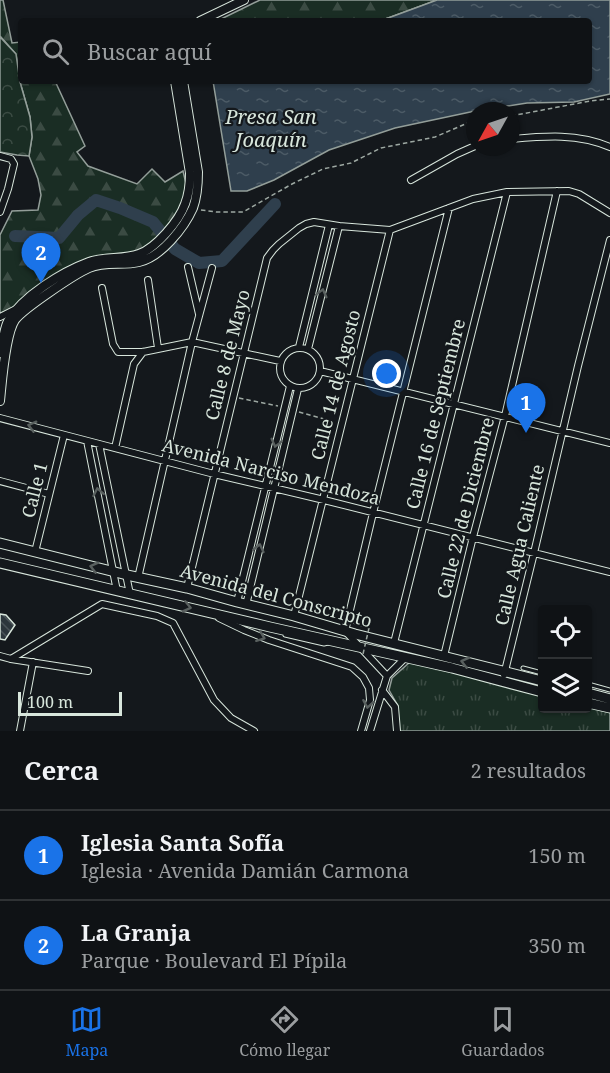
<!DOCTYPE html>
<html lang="es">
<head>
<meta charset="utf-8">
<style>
  :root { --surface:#0f1215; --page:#1d2022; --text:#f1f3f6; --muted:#9b9ea0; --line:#2f3234; --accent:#1a73e8 }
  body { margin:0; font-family:"Noto Serif",serif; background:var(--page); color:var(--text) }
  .controls { position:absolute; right:18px; bottom:18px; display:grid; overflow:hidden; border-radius:6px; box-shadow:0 2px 4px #0004 }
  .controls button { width:54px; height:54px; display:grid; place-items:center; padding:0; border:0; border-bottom:2px solid var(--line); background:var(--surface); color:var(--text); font:30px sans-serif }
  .compass { position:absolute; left:466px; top:102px; width:54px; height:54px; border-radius:50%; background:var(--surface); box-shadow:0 2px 4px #0004; rotate:230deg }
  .scale { position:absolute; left:18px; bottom:15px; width:104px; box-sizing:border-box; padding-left:6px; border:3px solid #d8e6dc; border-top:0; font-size:16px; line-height:21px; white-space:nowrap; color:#d8e6dc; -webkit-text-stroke:4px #14181c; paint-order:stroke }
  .you { position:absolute; left:387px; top:374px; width:21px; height:21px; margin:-15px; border:4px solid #fff; border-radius:50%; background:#1a73e8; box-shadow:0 0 0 9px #1a73e833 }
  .badge { display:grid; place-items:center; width:39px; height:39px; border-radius:50%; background:var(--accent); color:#fff; font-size:20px; font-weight:700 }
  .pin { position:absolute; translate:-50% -50px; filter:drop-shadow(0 2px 3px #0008) }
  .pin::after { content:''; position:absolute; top:32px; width:21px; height:18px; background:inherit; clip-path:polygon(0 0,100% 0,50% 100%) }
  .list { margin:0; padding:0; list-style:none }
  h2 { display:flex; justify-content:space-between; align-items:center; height:78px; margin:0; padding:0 24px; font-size:26px }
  h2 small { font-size:20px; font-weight:400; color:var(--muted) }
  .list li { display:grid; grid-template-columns:39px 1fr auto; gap:18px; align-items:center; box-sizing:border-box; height:90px; padding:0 24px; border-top:2px solid var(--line) }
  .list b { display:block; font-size:22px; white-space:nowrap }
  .list p { margin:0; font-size:20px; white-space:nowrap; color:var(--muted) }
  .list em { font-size:20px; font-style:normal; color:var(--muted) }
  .icon { flex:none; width:33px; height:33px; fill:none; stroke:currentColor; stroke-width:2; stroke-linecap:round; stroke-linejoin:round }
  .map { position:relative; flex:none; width:610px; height:731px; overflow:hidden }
  .search { position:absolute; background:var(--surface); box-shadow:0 2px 4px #0004; left:18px; right:18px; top:18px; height:66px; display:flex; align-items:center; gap:15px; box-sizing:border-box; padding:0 21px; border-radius:6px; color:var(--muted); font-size:22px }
  .sheet { height:258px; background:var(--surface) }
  nav { display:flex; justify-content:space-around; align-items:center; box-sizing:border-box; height:84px; border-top:2px solid var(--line); background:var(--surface); font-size:16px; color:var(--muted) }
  nav a { display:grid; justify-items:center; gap:3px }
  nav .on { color:var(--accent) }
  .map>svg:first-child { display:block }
  .grass { fill:url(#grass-tufts); stroke:#939e99; stroke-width:1.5 }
  .forest { fill:url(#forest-firs); stroke:#939e99; stroke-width:1.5 }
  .park { fill:url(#park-crowns); stroke:#939e99; stroke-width:1.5 }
  .water { fill:url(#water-ripples); stroke:#939e99; stroke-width:1.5 }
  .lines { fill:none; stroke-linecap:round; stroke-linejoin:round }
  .river { stroke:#2f3f4d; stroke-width:12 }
  .building { fill:url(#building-back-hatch); stroke:#d8e6dc; stroke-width:1.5 }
  .service-casing { stroke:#d8e6dc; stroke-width:5 }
  .minor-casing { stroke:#d8e6dc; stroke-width:8 }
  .tertiary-casing { stroke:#d8e6dc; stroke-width:10 }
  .secondary-casing { stroke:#d8e6dc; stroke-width:11 }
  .path { stroke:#9da8a2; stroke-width:1.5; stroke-dasharray:4.5 3; stroke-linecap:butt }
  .service { stroke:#14181c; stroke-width:3 }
  .minor { stroke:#14181c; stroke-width:6 }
  .tertiary { stroke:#14181c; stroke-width:8 }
  .secondary { stroke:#14181c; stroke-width:9 }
  .path-bridge { stroke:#9da8a2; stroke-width:1.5; stroke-dasharray:4.5 3; stroke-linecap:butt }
  .oneway { stroke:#59605f }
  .labels { text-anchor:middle; stroke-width:4.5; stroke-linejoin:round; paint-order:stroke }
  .street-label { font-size:18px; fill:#d8e6dc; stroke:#14181c }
  .water-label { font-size:20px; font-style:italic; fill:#d8e6dc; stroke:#14181c }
</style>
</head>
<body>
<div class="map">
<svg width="610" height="731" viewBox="0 0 610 731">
  <defs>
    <pattern id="grass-tufts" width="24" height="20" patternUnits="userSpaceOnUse" patternTransform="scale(1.5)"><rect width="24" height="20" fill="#1a2d24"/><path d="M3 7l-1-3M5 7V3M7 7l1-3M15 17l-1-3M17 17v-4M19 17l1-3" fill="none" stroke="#3b4b43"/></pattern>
    <pattern id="forest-firs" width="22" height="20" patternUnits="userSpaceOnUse" patternTransform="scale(1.5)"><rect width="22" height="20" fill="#1a2d24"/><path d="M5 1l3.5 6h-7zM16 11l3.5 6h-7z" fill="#3b4b43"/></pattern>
    <pattern id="park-crowns" width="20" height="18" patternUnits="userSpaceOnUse" patternTransform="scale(1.5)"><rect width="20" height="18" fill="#1a2d24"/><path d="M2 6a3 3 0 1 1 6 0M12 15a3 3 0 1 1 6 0" fill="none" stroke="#3b4b43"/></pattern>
    <pattern id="water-ripples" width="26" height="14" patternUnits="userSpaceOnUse" patternTransform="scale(1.5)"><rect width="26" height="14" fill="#2f3f4d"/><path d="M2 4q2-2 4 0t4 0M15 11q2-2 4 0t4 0" fill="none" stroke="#4c5b66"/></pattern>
    <pattern id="building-back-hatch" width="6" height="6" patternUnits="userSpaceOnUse" patternTransform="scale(1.5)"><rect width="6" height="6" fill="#2c363c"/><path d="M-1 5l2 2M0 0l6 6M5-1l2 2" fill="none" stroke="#4a5358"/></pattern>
  </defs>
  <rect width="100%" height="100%" fill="#14181c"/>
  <!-- grass -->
  <path class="grass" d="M410,662L542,694V708H588V705L610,711V731H397L398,706L389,690L392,678Z"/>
  <!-- forest -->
  <path class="forest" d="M0,0H3L12,43L21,42V81H55L85,146L77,152L88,166L137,184L152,169L165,182L183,171L187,188L178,214L154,243L134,254L94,258L9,311L0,313V235L12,211L38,210L41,195L38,179L29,156L32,137L30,117L20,82L16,54L0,36Z
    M260,0H437L380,21H217Z"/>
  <!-- park -->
  <path class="park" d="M0,37L16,54L20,82L30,117L32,137L29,156L17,155L0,152Z"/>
  <!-- water -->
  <path class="water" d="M437,0H610V94L574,102L527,103L475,111L395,128L329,150L274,180L247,191H231L213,81H589V21H380Z"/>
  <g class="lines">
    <!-- river -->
    <path class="river" d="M15,236L59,238L78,215L96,200L120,208L153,222L175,249L199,263L222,261L275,204"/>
  </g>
  <!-- building -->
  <path class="building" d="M0,614L6,615L15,625L5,640L0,639Z"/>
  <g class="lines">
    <defs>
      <path id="service" d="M285,635L324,644L328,643
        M523,668L542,673
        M588,684L610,690"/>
      <path id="minor" d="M511,139C545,136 578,133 610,147
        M0,156L11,159L14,164L8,189L0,212
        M411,180L457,154L475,146
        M188,267L199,314
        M148,280L158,348
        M102,288L113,344L118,352H143L192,342L280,361
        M0,317L16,309
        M299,347L329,225
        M280 368a20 20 0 1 1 40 0a20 20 0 1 1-40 0Z
        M308,349L339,226
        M320,371L610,443
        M0,418L214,474L324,500L610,572
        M87,441L117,591
        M99,444L130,594
        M115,448L134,364L143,352
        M0,481L49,494
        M35,552L64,435
        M138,578L192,342L212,268
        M187,588L267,258L273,250L279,244L299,228L306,224L314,222L339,226L390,230L473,199L507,192L569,191L579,194L610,213
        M237,602L290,386
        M246,605L298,389
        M294,616L390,230
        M219,618L244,630L269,640L352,667L363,677L369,688L370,700L361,731
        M394,643L507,192
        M0,656L11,659L102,604L157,616L173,623L214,700L231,718L254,731
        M444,656L473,537L505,416L557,191
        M11,659L88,671
        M504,675L534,553L578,366L610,240
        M387,676L345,631L373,513L449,208
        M382,690L395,707L397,731
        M20,731L33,662
        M370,731L387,676L405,658"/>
      <path id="tertiary" d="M200,21L244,0
        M1,353C3,342 3,331 8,321C23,296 62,272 89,262C105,256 123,260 139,254C156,248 179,221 185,204C189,194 190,183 190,173L175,81
        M0,401C2,382 5,335 15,320C23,309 75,274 89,268C105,261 123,266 139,262C161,257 184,228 193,208C197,197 198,185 198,172L183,81"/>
      <path id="secondary" d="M0,543L127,575L187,588L237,602L294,616L355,634L542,681
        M0,563L270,627L452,668L542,692
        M588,693L610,699
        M588,703L610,708"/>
    </defs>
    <!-- service casing -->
    <use href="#service" class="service-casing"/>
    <!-- minor casing -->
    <use href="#minor" class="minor-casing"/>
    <!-- tertiary casing -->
    <use href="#tertiary" class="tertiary-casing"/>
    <!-- secondary casing -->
    <use href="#secondary" class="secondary-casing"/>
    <!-- path -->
    <path class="path" d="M511,116L590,101L610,99
      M201,210L216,212H243L292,184L323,169L351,163L381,148L435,137L470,122H475
      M239,398L278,406
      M299,412L335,422
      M353,623L369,628"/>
    <!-- service -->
    <use href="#service" class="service"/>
    <!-- minor -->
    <use href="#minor" class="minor"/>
    <!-- tertiary -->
    <use href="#tertiary" class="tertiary"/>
    <!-- secondary -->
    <use href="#secondary" class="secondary"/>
    <!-- path-bridge -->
    <path class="path-bridge" d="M363,654L369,628"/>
  </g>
  <!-- one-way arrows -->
  <defs><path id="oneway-chevron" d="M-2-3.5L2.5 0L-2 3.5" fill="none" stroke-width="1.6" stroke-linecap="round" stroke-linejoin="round" transform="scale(1.5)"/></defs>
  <g class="oneway">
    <use href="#oneway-chevron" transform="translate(322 293) rotate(-76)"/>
    <use href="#oneway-chevron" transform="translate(32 426) rotate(-165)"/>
    <use href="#oneway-chevron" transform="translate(276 443) rotate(104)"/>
    <use href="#oneway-chevron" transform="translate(98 492) rotate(-101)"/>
    <use href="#oneway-chevron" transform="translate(259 548) rotate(-77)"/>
    <use href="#oneway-chevron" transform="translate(94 567) rotate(-166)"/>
    <use href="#oneway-chevron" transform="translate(187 607) rotate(13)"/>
    <use href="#oneway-chevron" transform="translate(261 637) rotate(21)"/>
    <use href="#oneway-chevron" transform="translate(465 662) rotate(-166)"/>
    <use href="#oneway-chevron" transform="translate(368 704) rotate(100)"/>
  </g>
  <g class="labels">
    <!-- street labels -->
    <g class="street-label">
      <text transform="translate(228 355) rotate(-76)" y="6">Calle 8 de Mayo</text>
      <text transform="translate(336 385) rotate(-76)" y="6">Calle 14 de Agosto</text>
      <text transform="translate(436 414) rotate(-76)" y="6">Calle 16 de Septiembre</text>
      <text transform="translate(271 472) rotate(14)" y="6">Avenida Narciso Mendoza</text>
      <text transform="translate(35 490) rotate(-76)" y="6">Calle 1</text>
      <text transform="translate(466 508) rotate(-76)" y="6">Calle 22 de Diciembre</text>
      <text transform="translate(520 545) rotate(-77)" y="6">Calle Agua Caliente</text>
      <text transform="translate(276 596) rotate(15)" y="6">Avenida del Conscripto</text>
    </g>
    <!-- water labels -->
    <g class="water-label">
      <text x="271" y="124">Presa San<tspan x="271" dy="23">Joaquín</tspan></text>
    </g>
  </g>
</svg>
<div class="controls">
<button><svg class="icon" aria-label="locate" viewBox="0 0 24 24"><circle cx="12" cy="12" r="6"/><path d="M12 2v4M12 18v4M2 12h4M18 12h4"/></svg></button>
<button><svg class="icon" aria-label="layers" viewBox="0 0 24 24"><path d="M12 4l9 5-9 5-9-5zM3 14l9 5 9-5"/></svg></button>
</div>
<svg class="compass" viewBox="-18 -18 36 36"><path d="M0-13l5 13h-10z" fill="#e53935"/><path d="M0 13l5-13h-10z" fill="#9b9ea0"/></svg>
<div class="scale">100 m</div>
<div class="you"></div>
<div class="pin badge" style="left:526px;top:433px">1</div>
<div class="pin badge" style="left:41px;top:283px">2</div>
<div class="search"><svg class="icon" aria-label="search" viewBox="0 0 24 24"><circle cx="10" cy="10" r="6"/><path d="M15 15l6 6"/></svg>Buscar aquí</div>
</div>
<section class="sheet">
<h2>Cerca<small>2 resultados</small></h2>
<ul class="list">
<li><span class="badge">1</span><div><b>Iglesia Santa Sofía</b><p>Iglesia · Avenida Damián Carmona</p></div><em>150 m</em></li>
<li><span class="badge">2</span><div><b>La Granja</b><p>Parque · Boulevard El Pípila</p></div><em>350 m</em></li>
</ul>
</section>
<nav>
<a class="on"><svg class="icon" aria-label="map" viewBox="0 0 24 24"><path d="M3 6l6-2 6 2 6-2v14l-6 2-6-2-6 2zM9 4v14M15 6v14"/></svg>Mapa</a>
<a><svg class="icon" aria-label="directions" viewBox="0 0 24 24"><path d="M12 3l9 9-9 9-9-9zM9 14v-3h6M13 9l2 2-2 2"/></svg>Cómo llegar</a>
<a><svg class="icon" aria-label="saved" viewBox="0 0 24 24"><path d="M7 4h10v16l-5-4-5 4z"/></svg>Guardados</a>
</nav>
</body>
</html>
